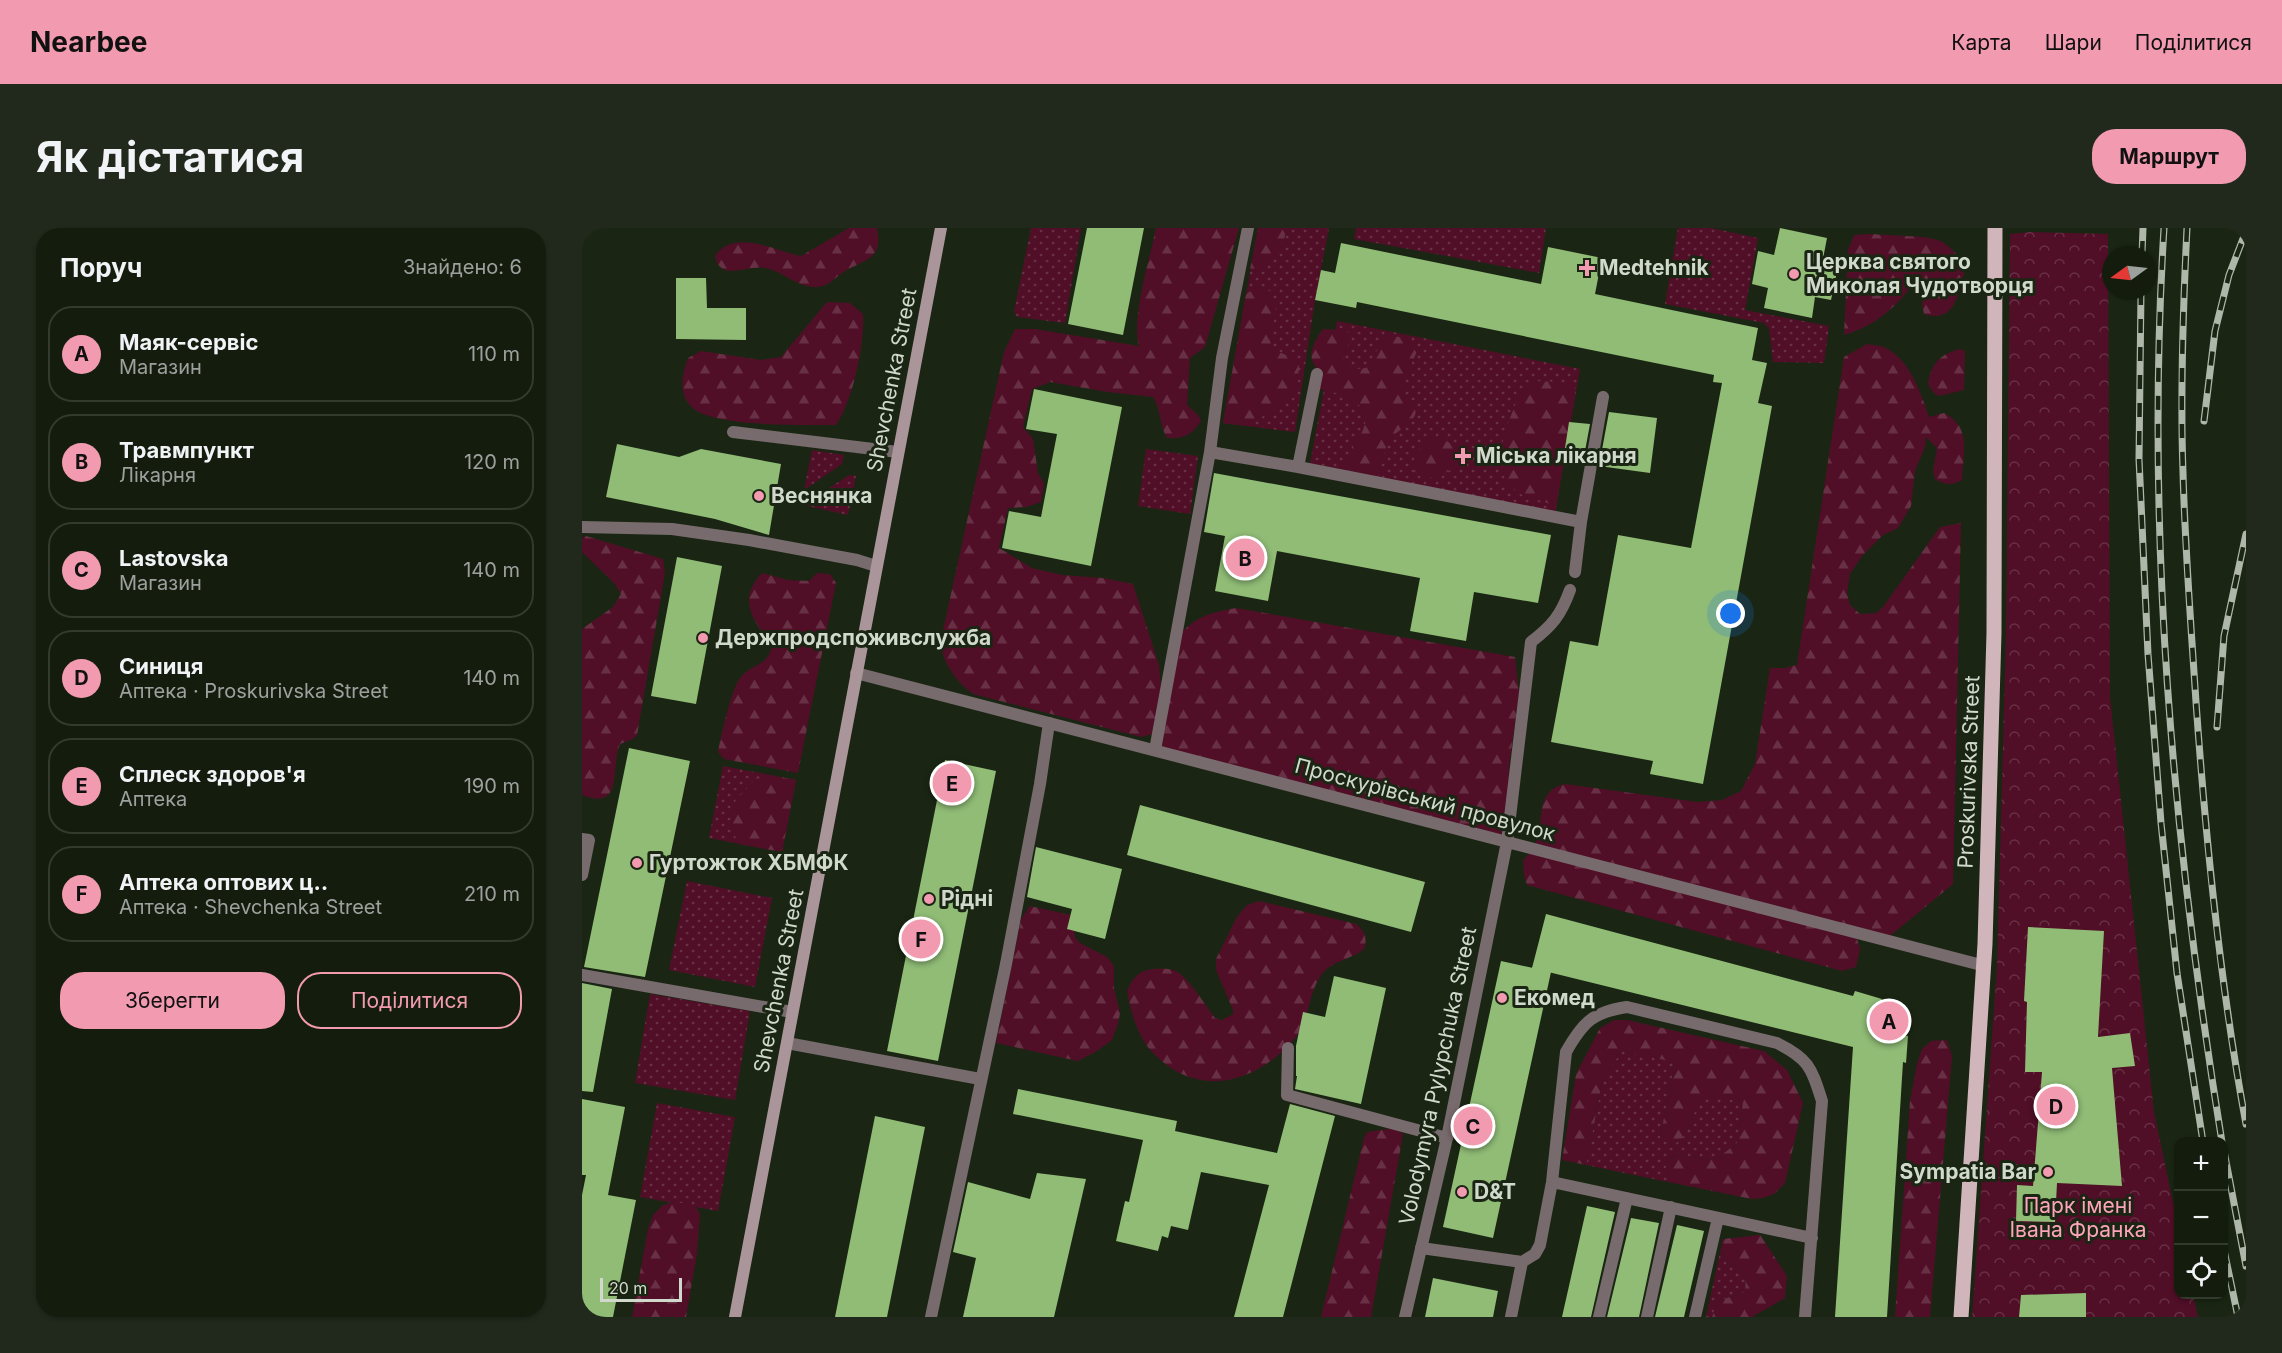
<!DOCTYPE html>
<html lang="uk">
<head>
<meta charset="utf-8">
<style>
  :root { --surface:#141c0e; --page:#21291c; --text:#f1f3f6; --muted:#9da19e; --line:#333a2e; --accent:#f29ab0 }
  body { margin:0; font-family:Inter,sans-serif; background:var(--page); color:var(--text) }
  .controls { position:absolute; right:18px; bottom:18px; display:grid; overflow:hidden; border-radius:12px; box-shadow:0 2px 4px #0004 }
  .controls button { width:54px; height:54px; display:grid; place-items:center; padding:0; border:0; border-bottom:2px solid var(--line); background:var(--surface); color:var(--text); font:30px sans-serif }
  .compass { position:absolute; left:1520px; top:18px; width:54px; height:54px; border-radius:50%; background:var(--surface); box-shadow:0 2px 4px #0004; rotate:255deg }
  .scale { position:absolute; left:18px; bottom:15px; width:82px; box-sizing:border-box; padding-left:6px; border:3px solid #d1d9cd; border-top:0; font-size:16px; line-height:21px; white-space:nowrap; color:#d1d9cd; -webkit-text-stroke:4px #1a2613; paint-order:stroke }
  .you { position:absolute; left:1149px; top:386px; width:21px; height:21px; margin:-15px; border:4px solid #fff; border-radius:50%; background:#1a73e8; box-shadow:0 0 0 9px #1a73e833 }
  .badge { display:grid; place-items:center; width:39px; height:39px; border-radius:50%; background:var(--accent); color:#111; font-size:20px; font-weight:700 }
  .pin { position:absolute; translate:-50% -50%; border:3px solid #fff; box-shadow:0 2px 6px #0006 }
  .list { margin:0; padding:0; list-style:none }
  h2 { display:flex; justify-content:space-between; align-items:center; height:78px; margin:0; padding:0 24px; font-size:26px }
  h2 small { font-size:20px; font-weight:400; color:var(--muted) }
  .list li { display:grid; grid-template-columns:39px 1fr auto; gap:18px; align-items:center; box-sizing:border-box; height:96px; margin:0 12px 12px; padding:0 12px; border:2px solid var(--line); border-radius:24px }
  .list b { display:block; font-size:22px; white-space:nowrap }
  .list p { margin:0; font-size:20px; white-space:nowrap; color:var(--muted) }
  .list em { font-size:20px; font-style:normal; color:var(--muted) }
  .actions { display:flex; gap:12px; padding:18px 24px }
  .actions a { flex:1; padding:14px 0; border:2px solid var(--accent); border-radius:24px; text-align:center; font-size:21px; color:var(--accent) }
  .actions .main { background:var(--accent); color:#111 }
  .icon { flex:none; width:33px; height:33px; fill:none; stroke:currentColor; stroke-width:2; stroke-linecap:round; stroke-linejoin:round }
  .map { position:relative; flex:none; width:1664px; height:1089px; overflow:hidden; border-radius:24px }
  header { display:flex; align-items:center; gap:36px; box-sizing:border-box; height:84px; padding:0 30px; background:var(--accent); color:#111 }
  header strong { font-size:28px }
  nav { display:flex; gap:33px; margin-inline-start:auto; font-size:21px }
  .intro { display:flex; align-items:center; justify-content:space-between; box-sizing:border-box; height:144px; padding:0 36px }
  h1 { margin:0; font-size:42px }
  .button { padding:15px 27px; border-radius:24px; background:var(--accent); color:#111; font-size:21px; font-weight:700 }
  main { display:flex; gap:36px; padding:0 36px }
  aside { flex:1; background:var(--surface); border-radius:24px; box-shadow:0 2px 4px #0004 }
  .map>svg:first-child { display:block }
  .grass { fill:url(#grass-dots) }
  .forest { fill:url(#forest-firs) }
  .park { fill:url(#park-crowns) }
  .building { fill:#90bc76 }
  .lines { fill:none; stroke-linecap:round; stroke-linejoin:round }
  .service { stroke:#786b6e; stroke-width:12 }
  .minor { stroke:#786b6e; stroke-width:12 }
  .secondary { stroke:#aa959a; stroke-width:12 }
  .primary { stroke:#d0b6bb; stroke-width:15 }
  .rail-casing { stroke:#afb7aa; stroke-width:7 }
  .rail { stroke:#1a2613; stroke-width:4.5; stroke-dasharray:14; stroke-linecap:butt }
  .poi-dot { fill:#f29ab0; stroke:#1a2613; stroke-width:2 }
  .labels { text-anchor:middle; stroke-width:6; stroke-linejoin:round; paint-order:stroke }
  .poi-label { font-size:21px; font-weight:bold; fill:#d1d9cd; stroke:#1a2613; text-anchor:start }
  .street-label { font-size:21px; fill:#d1d9cd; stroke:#1a2613 }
  .park-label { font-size:21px; fill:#fda3ba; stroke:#1a2613 }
</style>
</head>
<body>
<header>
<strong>Nearbee</strong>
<nav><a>Карта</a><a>Шари</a><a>Поділитися</a></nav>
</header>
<div class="intro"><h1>Як дістатися</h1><a class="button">Маршрут</a></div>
<main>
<aside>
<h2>Поруч<small>Знайдено: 6</small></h2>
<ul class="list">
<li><span class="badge">A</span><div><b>Маяк-сервіс</b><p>Магазин</p></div><em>110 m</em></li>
<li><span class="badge">B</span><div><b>Травмпункт</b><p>Лікарня</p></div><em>120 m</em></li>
<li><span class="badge">C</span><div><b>Lastovska</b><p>Магазин</p></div><em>140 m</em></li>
<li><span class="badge">D</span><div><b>Синиця</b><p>Аптека · Proskurivska Street</p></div><em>140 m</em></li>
<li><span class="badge">E</span><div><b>Сплеск здоров'я</b><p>Аптека</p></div><em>190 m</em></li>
<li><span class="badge">F</span><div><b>Аптека оптових ц‥</b><p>Аптека · Shevchenka Street</p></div><em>210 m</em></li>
</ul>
<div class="actions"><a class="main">Зберегти</a><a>Поділитися</a></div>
</aside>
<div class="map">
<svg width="1664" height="1089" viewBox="0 0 1664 1089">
  <defs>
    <pattern id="grass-dots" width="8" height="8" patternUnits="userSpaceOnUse" patternTransform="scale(1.5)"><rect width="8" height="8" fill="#500e27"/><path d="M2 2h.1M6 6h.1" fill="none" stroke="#683045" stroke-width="1.8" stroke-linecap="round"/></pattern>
    <pattern id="forest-firs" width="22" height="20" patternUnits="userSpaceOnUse" patternTransform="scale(1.5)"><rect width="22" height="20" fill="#500e27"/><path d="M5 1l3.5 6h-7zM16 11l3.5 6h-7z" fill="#683045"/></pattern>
    <pattern id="park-crowns" width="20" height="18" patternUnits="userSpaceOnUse" patternTransform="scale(1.5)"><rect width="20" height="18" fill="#500e27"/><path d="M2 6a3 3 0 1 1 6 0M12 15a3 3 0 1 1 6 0" fill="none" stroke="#683045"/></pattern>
  </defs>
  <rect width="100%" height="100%" fill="#1a2613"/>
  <!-- grass -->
  <path class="grass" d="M449,0H499L483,95L435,89L432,83Z
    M676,0H747L733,72L713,204L641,195Z
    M774,0H964L957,45L772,11Z
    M1096,0H1129L1176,10L1163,82L1247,98L1242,135L1191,134L1187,101L1182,95L1083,76Z
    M755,93L998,141L973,286L728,235Z
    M564,221L616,228L608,286L556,278Z
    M230,222L262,227L260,236L222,262Z
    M267,247L274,248L266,287L221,277Z
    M141,538L214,552L200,624L127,610Z
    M105,653L190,670L173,759L87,742Z
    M68,766L168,783L153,872L53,855Z
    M1040,823L1093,833L1078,910L1103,907L1120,866L1161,874L1155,915L1133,932L1094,926L1084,935L1086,954L1004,937L1021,850Z
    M75,875L153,889L136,983L58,969Z
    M1141,1011L1142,1033L1164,1045L1163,1064L1136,1073L1130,1089H1124Z"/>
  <!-- forest -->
  <path class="forest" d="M267,0H295C302,33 281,31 260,45C252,51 246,58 236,59C218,61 201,44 184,40C165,36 138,55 133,28C152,0 194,23 219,28Z
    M574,0H657L623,119L608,130L605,177L616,187L619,193C610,207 602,211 585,210C577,197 579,181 571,169L526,164L468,154L450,161L441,199L451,211L456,245L462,256L459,274L445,279L426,280L417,320L450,340L480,347L521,350L551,356L577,437L579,461L571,506L559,509L391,466C374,454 362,436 358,416L422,124L433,101H453L557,118C549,91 568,30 574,0Z
    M676,0H704C701,29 691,26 672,44L668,42Z
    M1290,6C1309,8 1339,7 1356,12C1367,16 1382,32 1382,43C1382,47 1380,53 1379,57C1374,77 1366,94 1342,86L1340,76L1343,60L1333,56C1325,62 1323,67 1316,74C1299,91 1285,100 1262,107L1266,22L1272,7Z
    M675,59L688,63L695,85L688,102L689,119C698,127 710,126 717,137L715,166L706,174L664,198L641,195L664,66Z
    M245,74L268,75L281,86C283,115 271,173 254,197C222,197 136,199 112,181C95,168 100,146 106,130L119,123L179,132L199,129Z
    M741,101L760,102L769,106C768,116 762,122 762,132L776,141L784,140C795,127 799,102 820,110C827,112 832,115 836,120C830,139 817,153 826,174L833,176C839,195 815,200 808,212C801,223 800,237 796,249L762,242C764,228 771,219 778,208C797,176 760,165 737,161V142C723,131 731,114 741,101Z
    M1285,116C1289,117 1295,117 1299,118C1327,128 1339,165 1347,189L1362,185C1390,199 1381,225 1380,252C1370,258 1363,257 1353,251L1351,243L1355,220L1344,209L1343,219L1333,243L1329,278L1316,300L1301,307L1280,328L1268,346L1265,365L1268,377L1278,386L1294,385L1301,379L1358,299L1379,295L1371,656L1303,712L1273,704L1278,721L1274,739L1260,743L945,657L942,647L941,632C944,629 949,625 951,621C965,598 950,563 983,556L1116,574L1140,572L1159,563L1173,536L1188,440H1203L1215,437L1262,129Z
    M1377,121L1383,123L1382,162L1357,168L1351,164L1346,156C1349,136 1357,127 1377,121Z
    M953,153L978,154L994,160L974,278L938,266L925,255L920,244L921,208L935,172L944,157Z
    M857,208L874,219L878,235C864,246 841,260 830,239C834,222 839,212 857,208Z
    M4,308L81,331L83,345L55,507L51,511L38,516C28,538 43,584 0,567V401L31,379L39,366L33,356L0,324V310Z
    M180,345L206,352L227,353L235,345L248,346L254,355L216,545L142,531L136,524C139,508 149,462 158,450C169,435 185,440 190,418C172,392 154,373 180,345Z
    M654,380L933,429L937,465L927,538L925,614L573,522L594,410C616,387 624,386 654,380Z
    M178,545L214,552L200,624L156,616C139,571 155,576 178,545Z
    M677,673L774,696C782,702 786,710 782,721C769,732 751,732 740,746C727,762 727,793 714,809C676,855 617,872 572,826C556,811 549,784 545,764C550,751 555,743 571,741C578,740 587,740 594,743C606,749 624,778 633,790L640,792L651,786V782L634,742V731L655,689L665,677Z
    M448,678L489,687L493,709L498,715L525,729L532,738V760L538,785L536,796L530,812L515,823L496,833L414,815L439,691Z
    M1032,792H1045L1182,823L1205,842L1221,875L1203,955L1192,966L1181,970L1170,971L1086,954L1084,935L1094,926L1133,932L1155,915L1161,874L1120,867L1103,907L1091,918L1078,910L1093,834L1040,823L1021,850L1004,937L980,932L994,846L1018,800Z
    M1365,812L1370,828L1348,1089H1313L1328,873L1335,836L1340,821L1349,813Z
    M813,900L821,906L789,1089H739L782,910L785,904Z
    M89,975C100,975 114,973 118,986L115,1025L104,1089H50L66,1001L71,987L81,977Z
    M1178,1007L1205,1048L1203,1070L1170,1089H1130L1136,1073L1163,1064L1164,1045L1142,1033L1141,1011Z"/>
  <!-- park -->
  <path class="park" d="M1448,4L1526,6L1528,469L1572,884L1596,998V1066L1611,1067L1616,1089H1390L1415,738L1424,406L1428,6Z"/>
  <!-- building -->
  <path class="building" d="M505,0H562L541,107L486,96Z
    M1198,0L1245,10L1240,36L1256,39L1249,72L1233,69L1230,90L1182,80L1186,60L1170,56L1176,23L1192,27Z
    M759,15L959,56L966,19L1020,30L1013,66L1176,100L1170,132L1185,135L1176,175L1190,178L1121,556L1068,546L1071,533L969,514L988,413L1016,418L1036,307L1109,320L1140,155L1131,154L1132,147L775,74L774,80L733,72L739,42L753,45Z
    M94,50H124L125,80H164V112L94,111Z
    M452,161L540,179L509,338L420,320L427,283L459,289L475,206L444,201Z
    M1027,184L1075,190L1068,245L1017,238Z
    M987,194L1008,196L1003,223L983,220Z
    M35,216L97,229L119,221L199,236L187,307L133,291L24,269Z
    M632,245L969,307L956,375L892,364L884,413L828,403L838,350L695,323L686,373L633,363L643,308L622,304Z
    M95,329L140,338L114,476L69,468Z
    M47,520L108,533L63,749L2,739Z
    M363,532L414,543L356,833L305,823Z
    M558,577L843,654L829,704L545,627Z
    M454,619L540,641L523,711L485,701L490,681L445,669Z
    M964,686L1271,768L1273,763L1300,771L1298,776L1311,786L1320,807L1326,808L1324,835L1321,834L1305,1089H1253L1271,819L950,740Z
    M1446,699L1522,703L1516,809L1548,805L1553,838L1530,840L1540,958L1475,955L1473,994L1434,993L1435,957L1451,958L1460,844H1443L1445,774L1442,773Z
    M919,733L969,744L911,1010L861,999Z
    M752,748L804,760L779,876L713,861L715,848H714V818L721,784L743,789Z
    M0,755L30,761L11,864L0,863Z
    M436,861L595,893L593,903L695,925L708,876L753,888L701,1089H652L687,957L619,944L606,1002L589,998L586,1010L580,1008L576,1023L534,1013L543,973L547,974L561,912L431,886Z
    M0,871L43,879L26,967L54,972L31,1089H0V967L4,947H0Z
    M293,888L343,899L305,1089H253Z
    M455,945L504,951L472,1089H381L394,1030L371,1024L386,954L448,971Z
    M1005,978L1033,984L1009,1089H980Z
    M1049,990L1077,995L1057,1089H1025Z
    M1095,997L1122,1003L1102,1089H1073Z
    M851,1050L916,1063L911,1089H843Z
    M1504,1065V1089H1437L1439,1067Z"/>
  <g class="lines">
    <!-- service -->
    <path class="service" d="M151,204L316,224
      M628,224L640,130L666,0
      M716,239L735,146
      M0,299L90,301L167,312L275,332L294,338
      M993,344L999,294L1021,169
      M573,522L628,224L716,239L999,294
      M0,611L7,612L0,647
      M925,614L949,414C970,398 979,387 988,362
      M0,747L210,784
      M205,815L398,851
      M706,820L705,867L865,910
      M970,954L1230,1010
      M839,1020L940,1034L953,1026L958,1017L970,954L984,824C1001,794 1011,784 1045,779L1195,815C1227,831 1229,839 1240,873L1223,1089
      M349,1089L424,736L458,556L467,495
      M929,1089L940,1034
      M1017,1089L1045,970
      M1065,1089L1089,979
      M1113,1089L1136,990"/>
    <!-- minor -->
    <path class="minor" d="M274,445L1403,738
      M823,1089L865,910L925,614"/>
    <!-- secondary -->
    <path class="secondary" d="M153,1089L359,0"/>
    <!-- primary -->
    <path class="primary" d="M1379,1089L1403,716L1412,405L1413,0"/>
    <defs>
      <path id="rail" d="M1582,0C1563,305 1591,612 1640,914
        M1605,0C1601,81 1598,163 1601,244C1603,321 1609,398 1614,474C1624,616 1638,757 1664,896
        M1560,27L1561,0
        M1559,63L1557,231L1566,426L1579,595L1595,745L1621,914
        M1622,193L1633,103L1647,47L1664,3
        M1635,499L1642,408L1664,306
        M1642,923L1664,1038
        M1642,1022L1656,1089"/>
    </defs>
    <!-- rail casing -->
    <use href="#rail" class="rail-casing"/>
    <!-- rail -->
    <use href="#rail" class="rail"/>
  </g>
  <!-- markers -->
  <g class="poi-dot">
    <path d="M1002 31h6v6h6v6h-6v6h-6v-6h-6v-6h6z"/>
    <circle cx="1212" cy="46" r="6"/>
    <path d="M878 219h6v6h6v6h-6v6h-6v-6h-6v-6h6z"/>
    <circle cx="177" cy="268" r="6"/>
    <circle cx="121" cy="410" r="6"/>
    <circle cx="55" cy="635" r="6"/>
    <circle cx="347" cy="671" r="6"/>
    <circle cx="920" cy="770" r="6"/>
    <circle cx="1466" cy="944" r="6"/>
    <circle cx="880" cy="964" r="6"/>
  </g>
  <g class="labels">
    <!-- poi labels -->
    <g class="poi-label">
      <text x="1224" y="41">Церква святого<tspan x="1224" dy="24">Миколая Чудотворця</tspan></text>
      <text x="1017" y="47">Medtehnik</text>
      <text x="894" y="235">Міська лікарня</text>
      <text x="189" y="275">Веснянка</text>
      <text x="133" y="417">Держпродспоживслужба</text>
      <text x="67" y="642">Гуртожток ХБМФК</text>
      <text x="359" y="678">Рідні</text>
      <text x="932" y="777">Екомед</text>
      <text x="1454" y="951" text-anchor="end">Sympatia Bar</text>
      <text x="892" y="971">D&amp;T</text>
    </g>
    <!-- street labels -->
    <g class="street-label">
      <text transform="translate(310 152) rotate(-79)" y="7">Shevchenka Street</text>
      <text transform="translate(1387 544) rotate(-88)" y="7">Proskurivska Street</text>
      <text transform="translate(843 572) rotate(15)" y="7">Проскурівський провулок</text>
      <text transform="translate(197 753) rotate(-79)" y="7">Shevchenka Street</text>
      <text transform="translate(856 848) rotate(-78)" y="7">Volodymyra Pylypchuka Street</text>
    </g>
    <!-- park labels -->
    <g class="park-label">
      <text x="1496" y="985">Парк імені<tspan x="1496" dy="24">Івана Франка</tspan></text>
    </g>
  </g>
</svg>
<div class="controls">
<button>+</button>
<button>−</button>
<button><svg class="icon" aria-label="locate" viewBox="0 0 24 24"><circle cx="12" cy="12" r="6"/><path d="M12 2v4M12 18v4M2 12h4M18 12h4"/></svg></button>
</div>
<svg class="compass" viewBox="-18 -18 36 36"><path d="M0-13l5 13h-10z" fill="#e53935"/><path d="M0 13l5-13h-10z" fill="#9da19e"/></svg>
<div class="scale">20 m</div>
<div class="you"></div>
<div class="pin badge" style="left:1307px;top:793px">A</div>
<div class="pin badge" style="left:663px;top:330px">B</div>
<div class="pin badge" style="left:891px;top:898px">C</div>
<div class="pin badge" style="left:1474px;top:878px">D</div>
<div class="pin badge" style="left:370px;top:555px">E</div>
<div class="pin badge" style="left:339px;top:711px">F</div>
</div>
</main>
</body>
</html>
